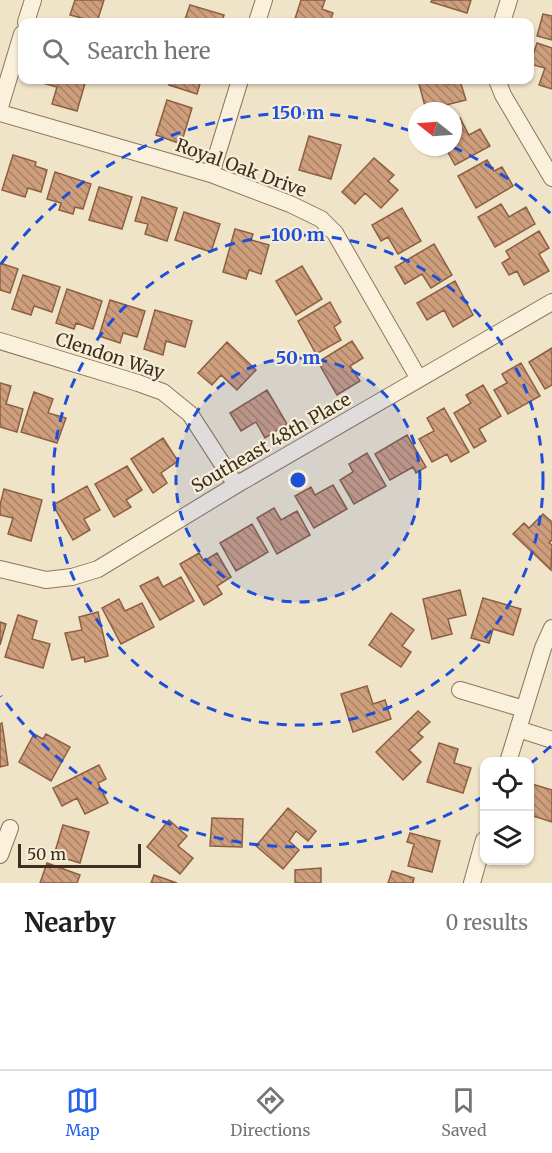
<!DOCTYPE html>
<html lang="en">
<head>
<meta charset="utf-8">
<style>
  :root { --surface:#fff; --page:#f2f2f2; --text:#202124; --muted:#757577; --line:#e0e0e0; --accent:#2563eb }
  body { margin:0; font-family:Merriweather,serif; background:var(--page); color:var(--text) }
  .controls { position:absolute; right:18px; bottom:18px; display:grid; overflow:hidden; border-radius:12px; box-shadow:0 2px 4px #0004 }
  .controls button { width:54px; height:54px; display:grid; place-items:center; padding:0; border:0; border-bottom:2px solid var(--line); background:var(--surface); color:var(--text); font:30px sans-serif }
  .compass { position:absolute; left:408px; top:102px; width:54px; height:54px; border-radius:50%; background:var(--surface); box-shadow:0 2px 4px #0004; rotate:287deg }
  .scale { position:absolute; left:18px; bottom:15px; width:123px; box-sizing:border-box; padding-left:6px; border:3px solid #3d2e20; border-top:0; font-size:16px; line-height:21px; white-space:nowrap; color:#3d2e20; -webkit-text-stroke:4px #f7eed8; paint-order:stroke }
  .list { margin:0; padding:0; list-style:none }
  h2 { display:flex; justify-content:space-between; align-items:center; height:78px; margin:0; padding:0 24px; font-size:26px }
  h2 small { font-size:20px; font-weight:400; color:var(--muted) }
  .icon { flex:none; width:33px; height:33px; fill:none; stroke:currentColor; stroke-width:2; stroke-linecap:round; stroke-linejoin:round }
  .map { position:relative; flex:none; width:552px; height:883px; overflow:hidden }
  .search { position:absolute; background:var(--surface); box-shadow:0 2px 4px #0004; left:18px; right:18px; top:18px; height:66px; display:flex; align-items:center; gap:15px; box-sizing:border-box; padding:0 21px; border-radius:12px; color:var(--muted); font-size:22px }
  .sheet { height:186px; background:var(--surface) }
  nav { display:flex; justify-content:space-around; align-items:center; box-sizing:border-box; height:84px; border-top:2px solid var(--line); background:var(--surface); font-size:16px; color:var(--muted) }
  nav a { display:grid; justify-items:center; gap:3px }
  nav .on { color:var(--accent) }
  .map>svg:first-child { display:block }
  .building { fill:url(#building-back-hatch); stroke:#8d5f41; stroke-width:1.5 }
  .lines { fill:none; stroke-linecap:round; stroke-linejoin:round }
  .minor-casing { stroke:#8d765c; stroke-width:18 }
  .minor { stroke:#faf1dc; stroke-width:16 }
  .ring { fill:none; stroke:#1d4ed8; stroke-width:3; stroke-dasharray:10 8 }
  .labels { text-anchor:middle; stroke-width:4.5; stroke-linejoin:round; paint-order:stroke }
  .street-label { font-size:18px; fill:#3d2e20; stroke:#f7eed8 }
  .centre { fill:#1d4ed8; stroke:#f7eed8; stroke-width:3 }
  .ring-label { font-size:18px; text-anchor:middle; font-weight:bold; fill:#1d4ed8; stroke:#f7eed8; stroke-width:4.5; stroke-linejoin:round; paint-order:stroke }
</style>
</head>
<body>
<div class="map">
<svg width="552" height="883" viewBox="0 0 552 883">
  <defs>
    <pattern id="building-back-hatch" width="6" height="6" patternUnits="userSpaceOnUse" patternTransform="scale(1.5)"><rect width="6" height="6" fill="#cf9f7d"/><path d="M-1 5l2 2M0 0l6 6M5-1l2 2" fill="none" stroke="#a98266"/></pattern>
  </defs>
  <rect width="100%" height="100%" fill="#f0e4c8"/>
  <!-- building -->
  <path class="building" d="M75,0H104L97,22L70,15Z
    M301,0H325L322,9L333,13L330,22H294Z
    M432,0H471L467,13L431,2Z
    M190,5L224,15L222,22H184Z
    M543,14L552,16V40L537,36Z
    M417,19L443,21V22H417Z
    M537,43L552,48V89L539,85L545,68L530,64Z
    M44,80H86L77,111L52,104L57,87L43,83Z
    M171,80H201L197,94L169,85Z
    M418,80H447L448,84L460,81L466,100L426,110Z
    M167,100L192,108L181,144L156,135Z
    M460,118L469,135L480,129L490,146L455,165L445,147H453V122Z
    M309,136L341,145L331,179L299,170Z
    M13,155L36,162L35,166L47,170L41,192L28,188L25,197L2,190Z
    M374,158L394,175L388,181L398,190L381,208L365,193L355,204L342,192Z
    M487,160L494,171L502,167L513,186L476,208L458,176Z
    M55,172L91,184L83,209L75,207L73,214L59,210L61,203L47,199Z
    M99,187L132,197L122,229L89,220Z
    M142,197L177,208L167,241L145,234L148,224L135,221Z
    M501,204L509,217L526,207L535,224L495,247L478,217Z
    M402,208L421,241L398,254L388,237L381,241L372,225Z
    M184,212L220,224L211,252L175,240Z
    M235,229L253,234L251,240L269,245L261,274L249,270L246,279L223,272Z
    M539,231L549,248L539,254L549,271L524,285L517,271L509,275L502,263L510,258L506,251Z
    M434,244L452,275L431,288L422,274L405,284L395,267Z
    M0,263L18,269L10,293L0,290Z
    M302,266L322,299L296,315L276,281Z
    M23,275L60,287L52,312L34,306L31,315L12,309Z
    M455,281L473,315L453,327L444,310L427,320L417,303Z
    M67,289L102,301L93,329L76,323L74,329L56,323Z
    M110,300L145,311L137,337L123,333L120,343L99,336Z
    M330,302L341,322L334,327L341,340L316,354L298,321Z
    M155,310L192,321L185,347L166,341L163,355L144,349Z
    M352,341L363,358L350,366L360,381L337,395L318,362Z
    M227,342L256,370L237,390L221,375L212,385L198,373Z
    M552,348V385L545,389L529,362Z
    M521,363L540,396L508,414L494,390L507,383L502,374Z
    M0,383L11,386L6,404L23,409L17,432L0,427Z
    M483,385L501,416L479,429L486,441L474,448L454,413L471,403L466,395Z
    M267,390L287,424L265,438L256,422L241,431L230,413Z
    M34,392L53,399L48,413L66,418L57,443L21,432Z
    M444,408L469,452L451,462L447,454L432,462L419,439L434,431L427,418Z
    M407,435L426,467L416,473L413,467L390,480L375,454Z
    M163,438L178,461L161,473L167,483L153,493L131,459Z
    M367,453L386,486L354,504L340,480L353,472L349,464Z
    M127,466L142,490L126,500L131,507L114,517L95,484Z
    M333,485L347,509L314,528L295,496L311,487L315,495Z
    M87,486L100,510L84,519L90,530L73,540L53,505Z
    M4,489L42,500L31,541L8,534L13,518L0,515V505Z
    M274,508L281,520L297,511L310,535L277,554L257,518Z
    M543,514L552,522V540L549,543L552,545L551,570L513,534L524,523L529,528Z
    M252,524L268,552L236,571L220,543Z
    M199,553L204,561L217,553L231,577L217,586L222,594L204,605L180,564Z
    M158,577L163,587L181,577L194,601L160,620L140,586Z
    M460,590L466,615L448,619L452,634L432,639L423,599Z
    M483,598L521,609L513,635L493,629L489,643L471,638Z
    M119,599L125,611L142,603L154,627L121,644L102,608Z
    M98,612L108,656L85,662L84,657L72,660L65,633L82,630L79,617Z
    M391,613L414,630L402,646L411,652L401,667L369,645Z
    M18,615L37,621L32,639L50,644L43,668L5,657Z
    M0,622L6,624L0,645Z
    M367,686L373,704L385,700L391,719L353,732L341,694Z
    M418,711L430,722L418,733L423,737L409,750L421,762L403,780L376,752Z
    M2,723L8,765L0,767V724Z
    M34,734L43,739L46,734L70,747L51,781L19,762Z
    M439,743L458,749L454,763L471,768L463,793L427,782Z
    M99,765L106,779L98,783L108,803L85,814L77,798L62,806L53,788Z
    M532,784L552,790V822L530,815V793Z
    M288,808L316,831L308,841L296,831L289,841L299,850L283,869L256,846Z
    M212,818L243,819L242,847L210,846Z
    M169,820L187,836L178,846L193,858L180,874L147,847Z
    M63,825L89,832L80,863L54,855Z
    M410,833L440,841L432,872L408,866L414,844L407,842Z
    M47,863L80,875L77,883H40Z
    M321,868V883H295V870Z
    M392,871L414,878L413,883H388Z
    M154,875L177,883H151Z"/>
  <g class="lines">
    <defs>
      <path id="minor" d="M26,22L33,0
        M257,22L264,0
        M502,22L509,0
        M497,80L503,95L552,178
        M0,107L22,34
        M0,113L211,174L290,204L321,219L335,233L419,379
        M211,174L240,80
        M0,341L138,383L163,392L190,414L236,485
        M0,569L46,580L72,577L98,569L236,485L552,302
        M460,690L524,709
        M518,729L552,740
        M508,762L543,648L552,628
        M0,855L10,828
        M472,883L484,840"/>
    </defs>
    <!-- minor casing -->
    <use href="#minor" class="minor-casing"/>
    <!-- minor -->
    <use href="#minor" class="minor"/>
  </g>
  <!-- distance rings -->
  <circle cx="298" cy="480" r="122" fill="#1d4ed8" fill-opacity=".12"/>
  <g class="ring">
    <circle cx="298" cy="480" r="122"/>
    <circle cx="298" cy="480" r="245"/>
    <path d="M551 746A367 367 0 0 1 531 763M484 796A367 367 0 0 1 1 696M1 264A367 367 0 0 1 414 132M453 147A367 367 0 0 1 551 214"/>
  </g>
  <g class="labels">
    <!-- street labels -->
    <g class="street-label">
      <text transform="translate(241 168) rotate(20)" y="6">Royal Oak Drive</text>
      <text transform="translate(110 356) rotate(18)" y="6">Clendon Way</text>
      <text transform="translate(271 443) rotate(-30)" y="6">Southeast 48th Place</text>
    </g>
  </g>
  <circle cx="298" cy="480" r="9" class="centre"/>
  <g class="ring-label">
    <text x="298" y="119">150 m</text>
    <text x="298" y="241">100 m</text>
    <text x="298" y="364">50 m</text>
  </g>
</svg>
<div class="controls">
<button><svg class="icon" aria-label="locate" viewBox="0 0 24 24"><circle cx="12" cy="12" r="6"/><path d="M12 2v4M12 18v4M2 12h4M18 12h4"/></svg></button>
<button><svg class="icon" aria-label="layers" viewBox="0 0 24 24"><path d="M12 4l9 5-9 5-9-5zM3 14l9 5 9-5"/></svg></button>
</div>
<svg class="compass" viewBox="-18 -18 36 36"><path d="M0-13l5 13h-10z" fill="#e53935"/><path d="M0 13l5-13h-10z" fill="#757577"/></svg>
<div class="scale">50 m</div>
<div class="search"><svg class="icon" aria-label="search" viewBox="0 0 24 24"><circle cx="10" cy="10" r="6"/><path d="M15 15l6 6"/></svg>Search here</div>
</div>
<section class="sheet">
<h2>Nearby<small>0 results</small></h2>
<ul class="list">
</ul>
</section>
<nav>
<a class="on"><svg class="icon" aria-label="map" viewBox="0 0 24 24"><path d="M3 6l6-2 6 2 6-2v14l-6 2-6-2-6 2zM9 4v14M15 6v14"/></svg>Map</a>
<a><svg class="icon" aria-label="directions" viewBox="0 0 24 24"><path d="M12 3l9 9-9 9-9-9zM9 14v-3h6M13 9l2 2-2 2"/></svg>Directions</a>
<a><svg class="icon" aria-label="saved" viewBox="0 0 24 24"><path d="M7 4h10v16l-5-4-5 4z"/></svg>Saved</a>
</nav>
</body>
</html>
